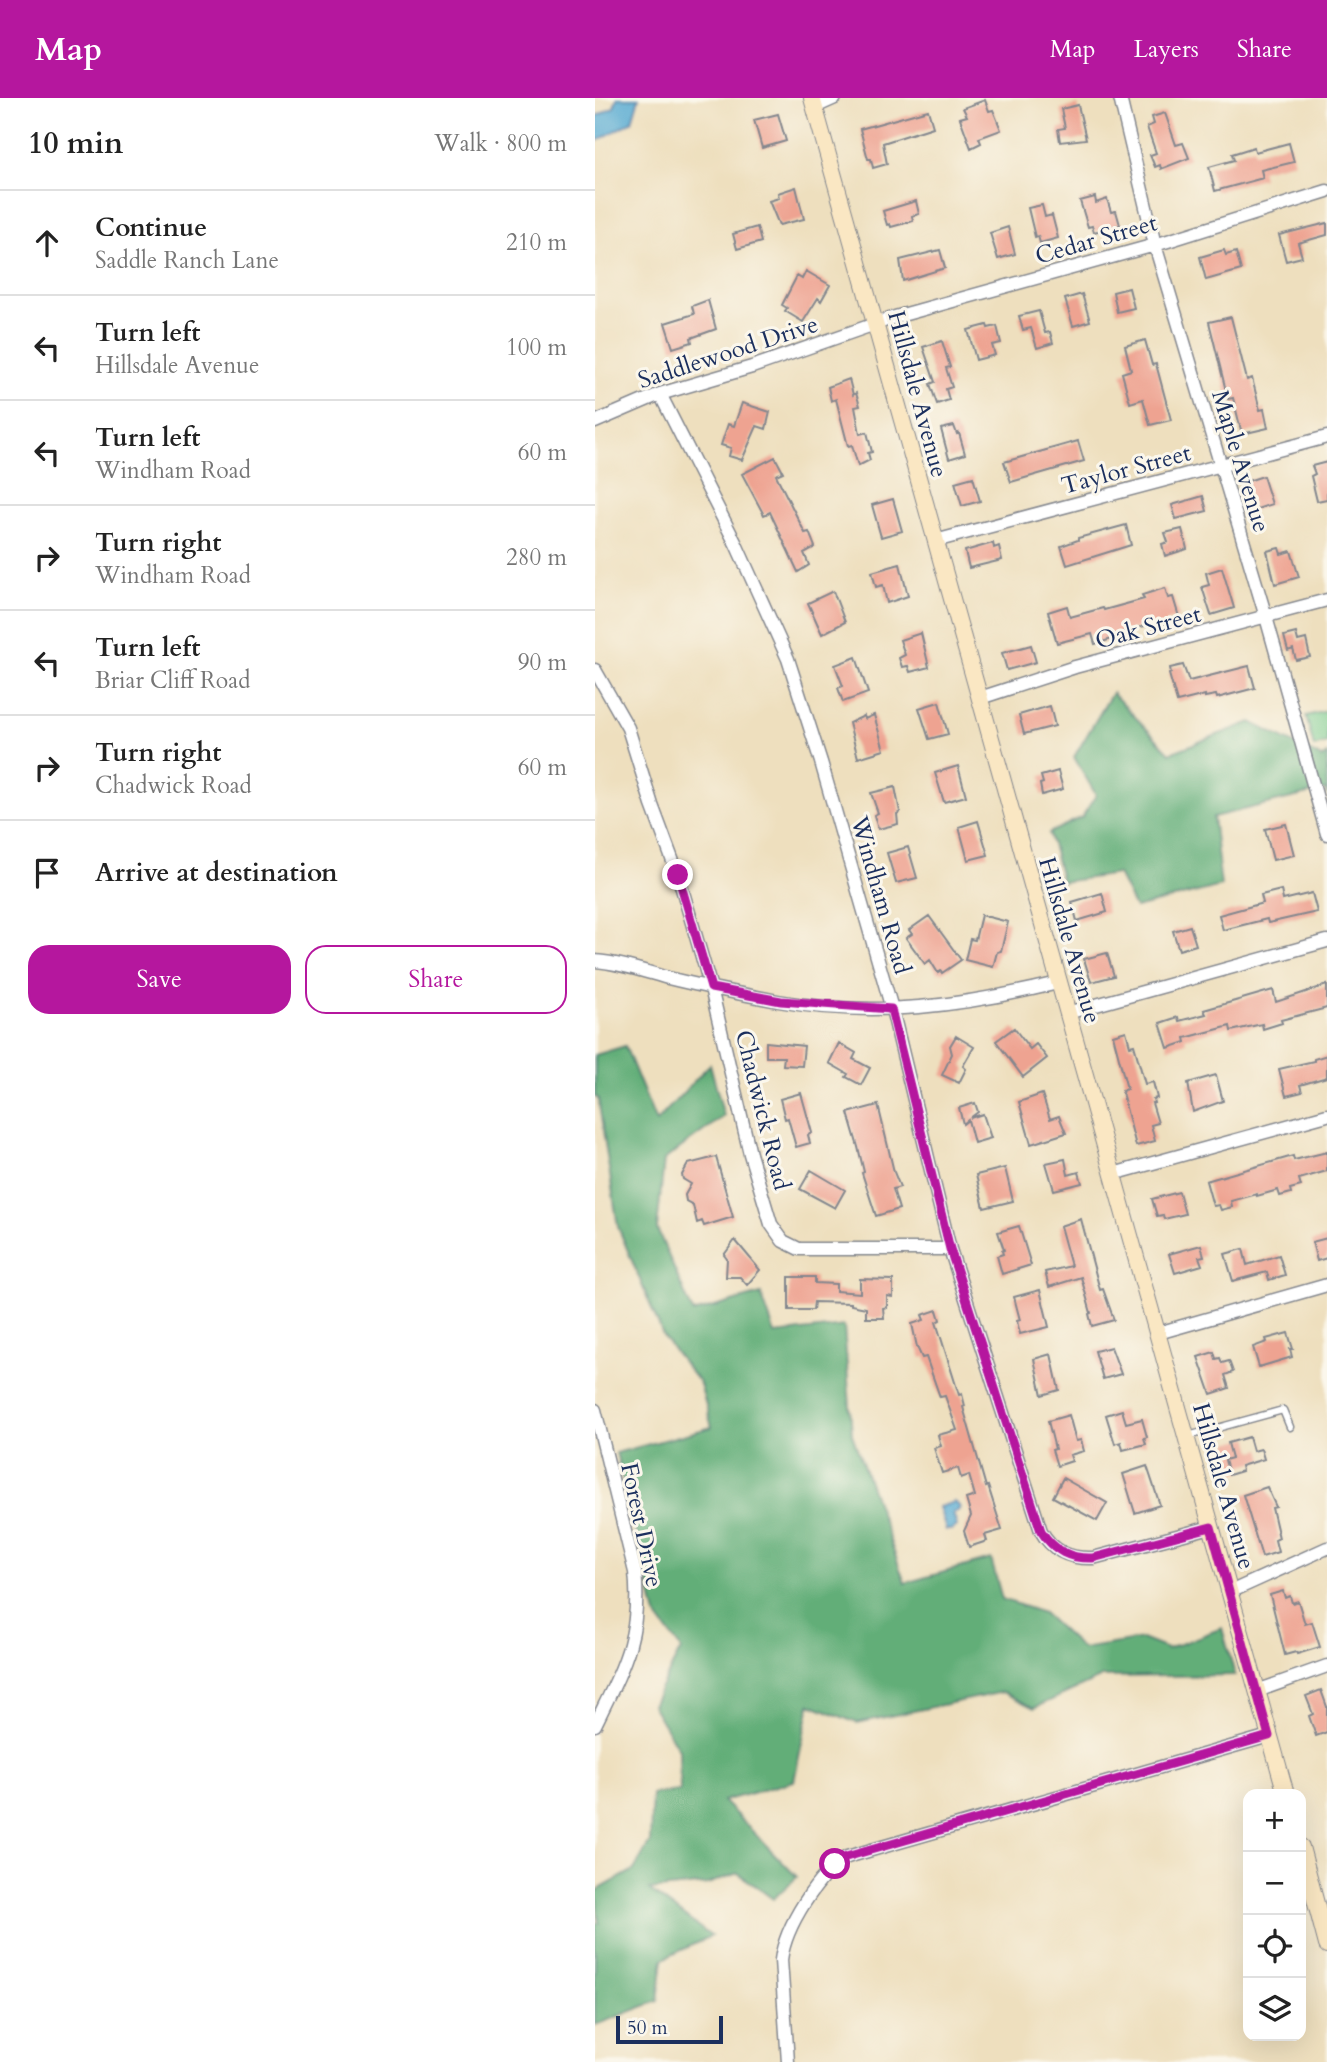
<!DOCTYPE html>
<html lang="en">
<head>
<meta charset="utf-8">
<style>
  :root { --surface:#fff; --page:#f6f6f6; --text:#222; --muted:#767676; --line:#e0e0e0; --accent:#b5179e }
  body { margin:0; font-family:Cardo,serif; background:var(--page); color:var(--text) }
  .controls { position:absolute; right:21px; bottom:21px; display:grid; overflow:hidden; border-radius:14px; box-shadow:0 7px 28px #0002 }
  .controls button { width:63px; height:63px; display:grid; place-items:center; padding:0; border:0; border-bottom:2px solid var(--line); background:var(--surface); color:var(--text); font:35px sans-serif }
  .scale { position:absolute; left:21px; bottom:18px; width:107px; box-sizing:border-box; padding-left:7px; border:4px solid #1b2f5e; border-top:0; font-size:19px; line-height:24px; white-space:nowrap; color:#1b2f5e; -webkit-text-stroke:5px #fbf7ec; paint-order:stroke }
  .stop { position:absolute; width:21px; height:21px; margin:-16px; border:5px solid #b5179e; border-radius:50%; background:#fff }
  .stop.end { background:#b5179e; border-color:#fff; box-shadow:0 2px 7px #0008 }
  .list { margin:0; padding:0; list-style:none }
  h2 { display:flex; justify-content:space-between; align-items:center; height:91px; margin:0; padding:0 28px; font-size:30px }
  h2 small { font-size:23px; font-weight:400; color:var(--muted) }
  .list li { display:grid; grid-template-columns:46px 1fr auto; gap:21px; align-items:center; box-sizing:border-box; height:105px; padding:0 28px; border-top:2px solid var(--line) }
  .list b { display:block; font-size:26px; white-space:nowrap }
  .list p { margin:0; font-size:23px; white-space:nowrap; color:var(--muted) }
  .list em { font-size:23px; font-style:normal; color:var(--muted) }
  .actions { display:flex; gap:14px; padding:21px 28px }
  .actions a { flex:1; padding:16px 0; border:2px solid var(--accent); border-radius:21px; text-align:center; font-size:24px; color:var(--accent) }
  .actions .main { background:var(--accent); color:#fff }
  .icon { flex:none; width:38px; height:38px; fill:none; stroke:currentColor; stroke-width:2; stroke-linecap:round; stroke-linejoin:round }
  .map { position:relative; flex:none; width:732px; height:1964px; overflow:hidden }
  header { display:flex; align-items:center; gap:42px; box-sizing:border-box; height:98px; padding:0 35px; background:var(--accent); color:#fff }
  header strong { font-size:33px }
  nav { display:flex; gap:38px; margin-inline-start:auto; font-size:24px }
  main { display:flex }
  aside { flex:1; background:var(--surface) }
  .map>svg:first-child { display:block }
  .green { fill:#79ca8c; stroke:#4a7c75; stroke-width:2 }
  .forest { fill:#62ae78; stroke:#3e6e6b; stroke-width:2 }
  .water { fill:#56aad2; stroke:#386c98; stroke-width:2 }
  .building { fill:#eea391 }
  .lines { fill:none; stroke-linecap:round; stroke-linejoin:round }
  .lane-casing { stroke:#84878e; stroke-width:9 }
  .street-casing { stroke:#84878e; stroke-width:15 }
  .secondary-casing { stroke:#84878e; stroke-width:18 }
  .lane { stroke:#fff; stroke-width:6 }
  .street { stroke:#fff; stroke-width:12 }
  .secondary { stroke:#fae7c3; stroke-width:16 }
  .route { stroke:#b5179e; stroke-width:9 }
  .labels { text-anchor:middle; stroke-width:6; stroke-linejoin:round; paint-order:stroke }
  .street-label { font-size:24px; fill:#1b2f5e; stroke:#fbf7ec }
</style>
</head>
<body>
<header>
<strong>Map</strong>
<nav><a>Map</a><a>Layers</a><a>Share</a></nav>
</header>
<main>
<aside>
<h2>10 min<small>Walk · 800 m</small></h2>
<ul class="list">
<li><svg class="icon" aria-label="ahead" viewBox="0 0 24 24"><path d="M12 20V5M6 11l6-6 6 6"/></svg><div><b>Continue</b><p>Saddle Ranch Lane</p></div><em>210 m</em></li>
<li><svg class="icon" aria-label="left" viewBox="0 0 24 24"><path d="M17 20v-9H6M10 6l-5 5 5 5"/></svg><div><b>Turn left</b><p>Hillsdale Avenue</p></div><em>100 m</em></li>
<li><svg class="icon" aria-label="left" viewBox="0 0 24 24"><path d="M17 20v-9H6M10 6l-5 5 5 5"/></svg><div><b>Turn left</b><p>Windham Road</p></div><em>60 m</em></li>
<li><svg class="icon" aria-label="right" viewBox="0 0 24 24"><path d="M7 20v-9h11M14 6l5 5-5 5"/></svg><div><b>Turn right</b><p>Windham Road</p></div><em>280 m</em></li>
<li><svg class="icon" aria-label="left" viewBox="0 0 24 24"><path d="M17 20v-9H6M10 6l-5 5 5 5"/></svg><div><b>Turn left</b><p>Briar Cliff Road</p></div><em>90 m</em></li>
<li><svg class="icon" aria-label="right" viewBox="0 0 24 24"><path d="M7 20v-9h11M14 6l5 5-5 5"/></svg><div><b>Turn right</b><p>Chadwick Road</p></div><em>60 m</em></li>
<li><svg class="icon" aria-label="arrive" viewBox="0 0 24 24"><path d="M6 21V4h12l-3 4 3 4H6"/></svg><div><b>Arrive at destination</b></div></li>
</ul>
<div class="actions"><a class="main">Save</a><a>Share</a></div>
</aside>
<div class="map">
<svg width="732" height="1964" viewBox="0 0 732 1964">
  <rect width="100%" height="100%" fill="#fbf7ec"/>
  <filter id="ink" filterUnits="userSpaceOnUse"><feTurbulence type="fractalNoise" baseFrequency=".0143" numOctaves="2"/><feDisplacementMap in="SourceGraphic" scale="14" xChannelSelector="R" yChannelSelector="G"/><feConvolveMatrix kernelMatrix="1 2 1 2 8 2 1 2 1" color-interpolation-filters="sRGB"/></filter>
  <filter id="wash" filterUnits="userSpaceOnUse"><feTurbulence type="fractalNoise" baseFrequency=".00686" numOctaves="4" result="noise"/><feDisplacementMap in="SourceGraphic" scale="28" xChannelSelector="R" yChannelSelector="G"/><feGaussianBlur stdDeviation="1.57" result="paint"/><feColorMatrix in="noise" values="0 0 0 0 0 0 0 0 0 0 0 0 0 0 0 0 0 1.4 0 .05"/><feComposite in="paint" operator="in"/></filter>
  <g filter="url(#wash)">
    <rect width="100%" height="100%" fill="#eedfbe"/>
    <!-- green -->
    <path class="green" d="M732,613V645L719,649L711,618Z"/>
    <!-- forest -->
    <path class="forest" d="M517,595L575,655L656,624L727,660L732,656V697L730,692L618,719L626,788L540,810L523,776L467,784L454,735L487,719L501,697L479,659Z
      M30,948L61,1024L115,966L129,1018L69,1062L62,1131L98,1215L166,1196L180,1236L249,1228L257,1336L310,1485L396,1461L407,1501L448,1515L487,1551L547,1541L572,1551L627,1530L640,1577L507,1579L439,1610L408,1594L262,1625L215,1606L199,1683L128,1703L202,1779L178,1801L143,1775L113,1786L54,1792L116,1838L68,1861L63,1903L0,1927V1826L4,1825L1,1793L39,1772L55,1744L57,1696L85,1693L84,1652L57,1607L86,1551L61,1517L21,1355L117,1329L105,1286L69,1240L23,1129L3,1000L0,999V957Z"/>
    <!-- water -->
    <path class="water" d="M22,0H44L37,23L0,44V19L19,9Z
      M360,1404L365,1409L363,1413L358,1415L362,1428L357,1432H351L344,1409Z"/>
    <g id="blocks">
      <!-- building -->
      <path class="building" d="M390,2L394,13L398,12L406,32L384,40L386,45L376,50L365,20L372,18L368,10Z
        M483,7L491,41L465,44L463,31L470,30L466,11Z
        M333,12L338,29L288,45L292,66L278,70L276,61H273L265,31Z
        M570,15L581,47L588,45L594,60L566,71L565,67L560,69L555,57L561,55L552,29L559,26L557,19Z
        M183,16L191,43L167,50L159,22Z
        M694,45L699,64L666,72L668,80L620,93L614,69L639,62L637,56L659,49L660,54Z
        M201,89L209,121L184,127L174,103L184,100L183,95Z
        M500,99L501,105L512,101L516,114L521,113L525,127L499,134L497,128L493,129L485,103Z
        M321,103L324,116L317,118L318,123L296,129L295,126L292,127L288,113Z
        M447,107L450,119L457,117L463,140L445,145L443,138L440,139L433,110Z
        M732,125V137L703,145L707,159L691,163L684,137Z
        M162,129L166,144L142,151L138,136Z
        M413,129L420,156L403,161L395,135Z
        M345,152L350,170L308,183L305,162Z
        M629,152L631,157L641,154L646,172L611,182L605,159Z
        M211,173L235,187L226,203L223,200L208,224L190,213L192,210L187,207L202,178L207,181Z
        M534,190L539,210L522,214L518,194Z
        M487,196L495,223L478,228L470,201Z
        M113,202L121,231L96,240L97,244L78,250L70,225L99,216L97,208Z
        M444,213L450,235L455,234L458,245L442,250L436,230L428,232L424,218Z
        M636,219L652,282L657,280L665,312L669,311L673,330L647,336L638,300L633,301L614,224Z
        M392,227L393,230L402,228L406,245L397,247L400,257L381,262L373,232Z
        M550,242L557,267L561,266L576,322L555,327L548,301L535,305L527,275L536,272L530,248Z
        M347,243L355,269L351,270L357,289L351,291L354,302L342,306L335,286L340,284L328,249Z
        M254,281L258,297L261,295L265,308L260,309L265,336L272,334L277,354L273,355L275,362L263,368L257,347L253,348L241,301L236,303L233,289Z
        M147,305L175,314L171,331L162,328L147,362L134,358L136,350L126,347L133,326L139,328Z
        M359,328L362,336L364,335L370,356L354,361L346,331Z
        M483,343L489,363L416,384L409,364Z
        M180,359L188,374L181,377L210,435L214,434L220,449L209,455L214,467L203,474L175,414L169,417L147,376Z
        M732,364V401L722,403L716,378L720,376L717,368Z
        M668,378L677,406L659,412L650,384Z
        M378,379L385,403L367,408L360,384Z
        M608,398L612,413L581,421L577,407Z
        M298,401L307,433L286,439L277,407Z
        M531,427L536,447L472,467L466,448L483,442V440Z
        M587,431L592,451L570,458L567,446L573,444L570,435Z
        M398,445L399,450L404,448L407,462L374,470L370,453Z
        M684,450L686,456L696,453L704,479L680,486L672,453Z
        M305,466L313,498L292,505L288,487L281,489L277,474Z
        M627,470L639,510L616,517L607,489L614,487L611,475Z
        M570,490L573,500L578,499L584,519L572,523V525L557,530L556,526L516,538L517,541L500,546L497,536L462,545L453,514L472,508L475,519L508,510L509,512L549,501L547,497Z
        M238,493L250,524L227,536L213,505Z
        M326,535L334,569L315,574L313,568L307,569L304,560L310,557L305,542Z
        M701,535L703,543L711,541L715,559L701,562L698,551L693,553L689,538Z
        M436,547L441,564L412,572L407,555Z
        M261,559L273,595L248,604L243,590L248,588L240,567Z
        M588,567L594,583L654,568L660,590L622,600L621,597L610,599V597L582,604L574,576L576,575L575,570Z
        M344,604L353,636L334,641L324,610Z
        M455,608L460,628L429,636L424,617Z
        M279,617L289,652L263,660L254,625L269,618L270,621Z
        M363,668L371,698L349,704L340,675Z
        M463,673L468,691L447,697L445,686L448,685L446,678Z
        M300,689L305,714L302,716L303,726L283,731L279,717L283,715L276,695Z
        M383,723L393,757L373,762L364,729Z
        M691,726L699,757L678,762L670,731Z
        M313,749L322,780L301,785L292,755Z
        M686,792L688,802L717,795L722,814L673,825L672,821L628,832L624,817L668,805L666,797Z
        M507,795L512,814L482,823L477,804Z
        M386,817L413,824L406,853L402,854L398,869L370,862L375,841L380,842Z
        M334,818L366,862L347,875L346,873L343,875L335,862L330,866L311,840L317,836L314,832Z
        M595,828L601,847L584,852L578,833Z
        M512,855L519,878L496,884L489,861Z
        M732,887V910L686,922L687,925L668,931L667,926L636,933L635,928L590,940L591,944L573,950L565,925L583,919L584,923L611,916L609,912L678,892L681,904Z
        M419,930L435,951L441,946L452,960L428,979L401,943Z
        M531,933L535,948L539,947L550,986L558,984L562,1000L558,1001L559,1005H557L563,1025L556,1027L560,1043L541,1048L528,998L527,993L532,991L518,937Z
        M361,938L379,949L368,968L371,971L364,985L347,977L357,956L355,948Z
        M171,944L209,948L207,968L188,967L189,959H171Z
        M244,945L261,955L258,961L275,970L266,987L251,979L253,976L234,965Z
        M732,957V979L705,987L707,994L691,998L684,971L719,963V961Z
        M621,977L628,1003L598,1014L593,985Z
        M206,995L217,1035L213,1037L215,1045L201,1049L193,1020L190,1021L185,1001Z
        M447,996L455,1021L464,1018L471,1035L436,1046L424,1004Z
        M380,1005L383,1014L375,1020L388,1016L396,1040L379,1045L373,1022L368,1026L364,1010Z
        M283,1007L299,1074L305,1089L298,1091L304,1111L281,1118L267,1075L269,1074L263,1049L253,1015Z
        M732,1054V1073L704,1081L706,1088L695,1091L696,1095L685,1098L683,1092L662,1098V1096L636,1103L637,1109L626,1112L624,1107L618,1108L611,1083L698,1058L699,1062Z
        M121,1059L138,1119L109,1128L107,1123L102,1125L98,1107L91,1103L90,1097L96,1086L88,1081L87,1077L93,1066Z
        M470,1061L473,1077L484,1074L487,1085L459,1092L451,1065Z
        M410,1070L418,1103L389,1110L381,1077Z
        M216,1072L250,1092L240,1110L205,1091Z
        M584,1094L590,1116L569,1121L568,1117L562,1118L557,1101Z
        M486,1121L505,1192L508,1191L519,1222L497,1228L494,1216L496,1215L486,1179L454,1189L450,1174L476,1168L465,1128Z
        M424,1128L436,1167L407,1176L402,1158L408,1156L407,1153L409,1152L403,1134Z
        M732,1140V1160L722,1163L717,1144Z
        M140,1142L165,1172L152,1187L145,1179H131L132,1161L129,1157Z
        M606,1147L609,1158L604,1159L607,1167L580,1175L574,1156Z
        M648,1151L652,1167L684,1157L690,1177L674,1182L672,1174L638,1183L630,1156Z
        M194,1179H220V1185L241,1186V1193L265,1195V1181L298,1182V1199L292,1198V1209L288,1210L289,1220H271V1210L256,1207V1205L219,1204L218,1212H194Z
        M445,1192L454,1229L425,1236L422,1223L425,1222L419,1199Z
        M342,1212L345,1222L341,1224L364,1297L367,1296L370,1308L368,1309L391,1389L393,1388L407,1432L390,1437L392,1443L374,1449L369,1433L376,1418L371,1401L380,1398L374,1377L366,1380L363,1370L347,1375L339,1350L346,1348L343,1337L362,1332L350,1298L345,1299L331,1259L327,1260L322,1249L317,1226L329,1222L327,1217Z
        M693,1235L698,1251H695L697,1259L664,1269L658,1249L672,1244L671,1241Z
        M516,1249L526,1276L508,1281L500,1253Z
        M619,1254L621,1261L625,1260L627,1265L634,1263L638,1274L630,1277L634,1290L616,1296L603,1259Z
        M456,1256L464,1292L447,1297L439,1261Z
        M527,1312L531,1325L547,1321L552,1339L549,1340L551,1346L528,1352L526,1344L520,1346L511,1317Z
        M474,1317L481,1343L486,1342L489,1353L475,1357L477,1363L462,1368L457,1352L460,1351L453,1323Z
        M654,1339L658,1353L666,1351L669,1361L646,1368L647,1373L634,1377L630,1362L637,1360L633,1345Z
        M552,1368L565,1407L540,1415L528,1376Z
        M468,1380L512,1405L502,1423L458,1399Z
        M672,1389L681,1409L677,1410L684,1440L680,1442L683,1454L667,1459L648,1397Z
        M688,1493L690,1500L695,1498L697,1505L703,1503L710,1526L717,1524L725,1549L702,1556L701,1554L690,1557L675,1497Z
        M726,1592L732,1609V1634L721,1638L714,1618L718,1616L711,1598Z"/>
    </g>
  </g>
  <g filter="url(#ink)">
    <use href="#blocks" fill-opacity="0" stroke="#84878e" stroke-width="2"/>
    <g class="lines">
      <defs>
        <path id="lane" d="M593,1338L688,1312L695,1329"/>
        <path id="street" d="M525,0L560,147L671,519L732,736
          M220,9L240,0
          M65,296L141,446L193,561L226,664L297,911L355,1151L446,1433C458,1454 475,1461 498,1460L616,1429
          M0,324L65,296L157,269L300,219L560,147L732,93
          M340,443L732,339
          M0,572L33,630L57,707L83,777L116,890L155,1056L176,1126L188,1143L204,1151H355
          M385,600L480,569L732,502
          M0,863C25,865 48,873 73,880C109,889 146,896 183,903C280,920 369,908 463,885
          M472,915L732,843
          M518,1076L732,1017
          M563,1235L732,1187
          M0,1312L40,1474C47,1538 27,1571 0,1627
          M635,1494L732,1450
          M662,1593L732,1568
          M193,1964L186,1862C190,1829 223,1776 252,1759L674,1638"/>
        <path id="secondary" d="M217,0L691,1696
          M706,1749L732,1847"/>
      </defs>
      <!-- lane casing -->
      <use href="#lane" class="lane-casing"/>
      <!-- street casing -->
      <use href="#street" class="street-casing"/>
      <!-- secondary casing -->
      <use href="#secondary" class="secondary-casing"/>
      <!-- lane -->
      <use href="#lane" class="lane"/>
      <!-- street -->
      <use href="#street" class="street"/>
      <!-- secondary -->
      <use href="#secondary" class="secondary"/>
    </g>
  </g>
  <g class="lines" filter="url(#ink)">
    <!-- route -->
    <path class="route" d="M83,777L116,890L186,903L296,911L355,1151L446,1433C459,1453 475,1461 498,1460L616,1429L674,1638L251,1759L240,1766"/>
  </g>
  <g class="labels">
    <!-- street labels -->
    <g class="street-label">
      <text transform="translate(501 141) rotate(-16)" y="8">Cedar Street</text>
      <text transform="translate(133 254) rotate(-18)" y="8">Saddlewood Drive</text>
      <text transform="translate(323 296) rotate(75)" y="8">Hillsdale Avenue</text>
      <text transform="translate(646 363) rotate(73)" y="8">Maple Avenue</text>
      <text transform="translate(531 371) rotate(-15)" y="8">Taylor Street</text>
      <text transform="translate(553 529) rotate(-15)" y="8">Oak Street</text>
      <text transform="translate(286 797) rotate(74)" y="8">Windham Road</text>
      <text transform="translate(475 842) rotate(74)" y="8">Hillsdale Avenue</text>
      <text transform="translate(168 1012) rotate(76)" y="8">Chadwick Road</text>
      <text transform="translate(629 1388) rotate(74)" y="8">Hillsdale Avenue</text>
      <text transform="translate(47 1427) rotate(78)" y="8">Forest Drive</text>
    </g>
  </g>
</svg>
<div class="controls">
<button>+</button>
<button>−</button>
<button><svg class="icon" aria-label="locate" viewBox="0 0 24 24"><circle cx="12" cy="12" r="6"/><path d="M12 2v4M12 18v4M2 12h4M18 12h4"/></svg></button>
<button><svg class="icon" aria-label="layers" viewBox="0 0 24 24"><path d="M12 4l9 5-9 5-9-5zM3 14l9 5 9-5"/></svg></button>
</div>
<div class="scale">50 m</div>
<div class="stop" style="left:240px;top:1766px"></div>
<div class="stop end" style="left:83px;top:777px"></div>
</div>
</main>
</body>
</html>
